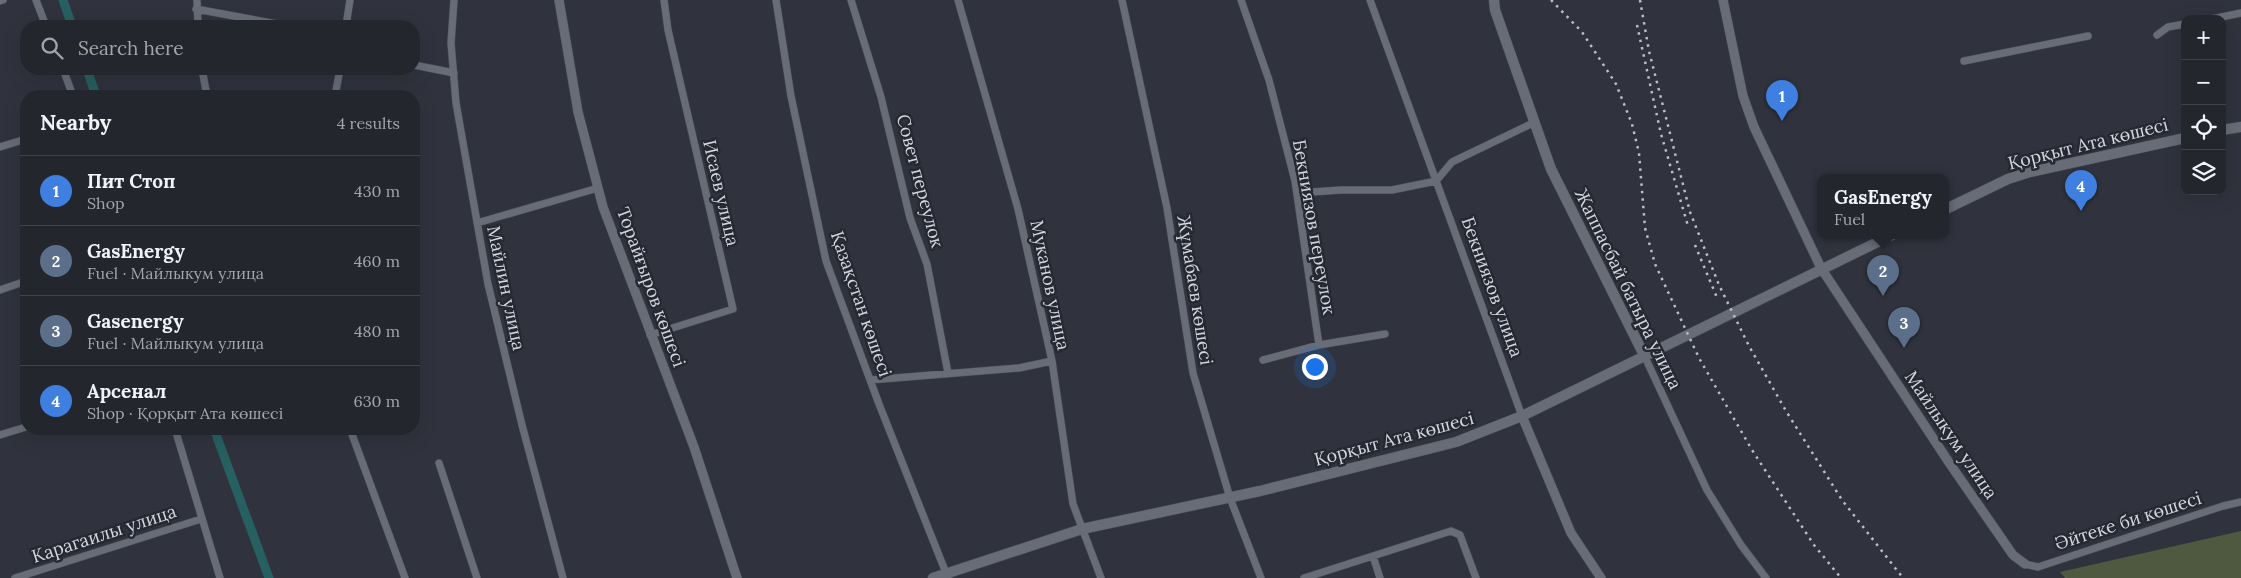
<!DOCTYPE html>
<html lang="en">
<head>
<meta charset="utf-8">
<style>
  :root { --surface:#24262e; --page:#2c2e36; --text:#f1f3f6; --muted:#a3a5aa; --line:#41434a; --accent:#54cdc6 }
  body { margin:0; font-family:Lora,serif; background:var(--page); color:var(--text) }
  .controls { position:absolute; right:15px; top:15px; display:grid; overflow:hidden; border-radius:10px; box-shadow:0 5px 20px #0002 }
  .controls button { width:45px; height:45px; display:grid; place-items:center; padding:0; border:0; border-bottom:1px solid var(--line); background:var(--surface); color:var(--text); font:25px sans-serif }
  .you { position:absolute; left:1314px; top:366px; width:18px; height:18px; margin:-12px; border:4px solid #fff; border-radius:50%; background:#1a73e8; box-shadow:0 0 0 8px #1a73e833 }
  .badge { display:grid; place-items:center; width:32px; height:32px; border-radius:50%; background:var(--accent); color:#fff; font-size:16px; font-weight:700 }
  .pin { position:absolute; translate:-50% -41px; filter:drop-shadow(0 1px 2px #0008) }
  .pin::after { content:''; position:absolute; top:26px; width:18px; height:15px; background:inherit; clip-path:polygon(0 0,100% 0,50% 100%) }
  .popup { position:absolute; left:1817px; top:174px; width:132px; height:65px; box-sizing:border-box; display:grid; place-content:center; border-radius:10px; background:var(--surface); filter:drop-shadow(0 1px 4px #0005); font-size:16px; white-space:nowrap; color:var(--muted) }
  .popup b { font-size:19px; color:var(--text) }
  .popup::after { content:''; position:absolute; left:50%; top:100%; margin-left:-10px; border:10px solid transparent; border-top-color:var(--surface) }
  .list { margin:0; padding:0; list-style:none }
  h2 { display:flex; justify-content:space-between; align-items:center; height:65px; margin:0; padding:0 20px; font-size:21px }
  h2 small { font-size:16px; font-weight:400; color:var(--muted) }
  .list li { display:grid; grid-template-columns:32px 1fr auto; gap:15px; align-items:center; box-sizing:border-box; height:70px; padding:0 20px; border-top:1px solid var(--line) }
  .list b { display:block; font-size:19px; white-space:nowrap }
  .list p { margin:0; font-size:16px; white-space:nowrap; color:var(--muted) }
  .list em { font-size:16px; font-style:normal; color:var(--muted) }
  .icon { flex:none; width:28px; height:28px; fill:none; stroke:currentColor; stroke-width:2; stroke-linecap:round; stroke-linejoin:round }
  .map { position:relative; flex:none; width:2241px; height:578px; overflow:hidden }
  .search { position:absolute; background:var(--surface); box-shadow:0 5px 20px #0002; left:20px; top:20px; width:400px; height:55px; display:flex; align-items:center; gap:12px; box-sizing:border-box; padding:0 18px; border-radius:20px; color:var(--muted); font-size:19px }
  .panel { position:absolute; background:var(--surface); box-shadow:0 5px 20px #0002; left:20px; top:90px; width:400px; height:345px; border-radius:20px }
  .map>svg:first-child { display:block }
  .green { fill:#4e593f }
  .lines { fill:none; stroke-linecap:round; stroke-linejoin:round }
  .canal { stroke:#276061; stroke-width:9 }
  .minor-casing { stroke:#4d4f58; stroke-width:8 }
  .tertiary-casing { stroke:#4d4f58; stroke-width:10 }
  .secondary-casing { stroke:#4d4f58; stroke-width:11 }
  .minor { stroke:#686c77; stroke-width:7 }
  .tertiary { stroke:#686c77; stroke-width:9 }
  .secondary { stroke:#686c77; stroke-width:10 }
  .rail { stroke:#bcbec5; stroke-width:2.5; stroke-dasharray:2.5 5; stroke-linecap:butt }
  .labels { text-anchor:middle; stroke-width:5; stroke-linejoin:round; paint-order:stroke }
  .street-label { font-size:18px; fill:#d4d6dc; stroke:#262933 }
</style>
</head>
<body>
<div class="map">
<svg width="2241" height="578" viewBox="0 0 2241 578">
  <rect width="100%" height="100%" fill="#30333d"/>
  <!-- green -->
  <path class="green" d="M2241,531V578H2065L2060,572Z"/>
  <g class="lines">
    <!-- canal -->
    <path class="canal" d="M63,0L72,26
      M87,69L96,96
      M214,429L269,578"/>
    <defs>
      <path id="minor" d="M36,0L46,26
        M197,0L198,26
        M454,0L451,43L456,103L488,284L522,425L563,578
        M776,0L791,96L826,261L879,404L948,578
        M851,0L881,97L910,218L927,264L948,373
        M958,0L1018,209L1052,361L1073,504L1101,578
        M1122,0L1167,208L1193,373L1230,498L1261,578
        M1241,0L1269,80L1295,181L1319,345
        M1370,0L1522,416
        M0,1L3,0
        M196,9L288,26
        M2212,19L2241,13
        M346,26L350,0
        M2157,35L2168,27L2185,24
        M1964,61L2088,36
        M414,65L454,73
        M63,69L73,96
        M202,69L207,96
        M335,96L340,69
        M0,147L26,139
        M1297,193L1341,190H1392L1436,181L1452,162L1535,122
        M477,223L598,188
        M0,290L26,281
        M650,335L733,309L668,30L664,0
        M1644,355L1707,490L1741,545L1766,578
        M1263,360L1319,345L1385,334
        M870,380L1019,368L1052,361
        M175,429L220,578
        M350,429L405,578
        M0,435L26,427
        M439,463L477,578
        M1373,556L1380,578
        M2025,564L2038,567L2223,506L2241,502
        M15,578L201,519
        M1304,578L1451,531L1460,535L1476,578"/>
      <path id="tertiary" d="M559,0L578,112L603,207L694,447L737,578
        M1723,0L1743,96L1754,127L1821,268L1950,464L2013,555L2025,564
        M1522,416L1571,533L1601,578"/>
      <path id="secondary" d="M1494,0L1495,10L1551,169L1644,355
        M2222,130L2241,127
        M1946,209L2008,179L2030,172L2185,138
        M933,578L1082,529L1260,491L1456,442L1522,416L1892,235"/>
    </defs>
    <!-- minor casing -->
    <use href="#minor" class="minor-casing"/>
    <!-- tertiary casing -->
    <use href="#tertiary" class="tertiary-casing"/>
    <!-- secondary casing -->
    <use href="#secondary" class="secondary-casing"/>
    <!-- minor -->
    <use href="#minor" class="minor"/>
    <!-- tertiary -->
    <use href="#tertiary" class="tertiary"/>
    <!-- secondary -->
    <use href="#secondary" class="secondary"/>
    <!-- rail -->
    <path class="rail" d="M1551,0L1582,32L1616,84L1632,124L1639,153L1645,228L1655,264L1699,358L1752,450L1814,545L1841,578
      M1640,0L1649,51L1690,212L1719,285L1749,346L1786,411L1842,500L1903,578
      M1637,25L1661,134L1688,226
      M1695,245L1718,300"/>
  </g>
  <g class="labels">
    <!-- street labels -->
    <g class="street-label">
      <text transform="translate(2088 144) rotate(-14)" y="6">Қорқыт Ата көшесі</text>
      <text transform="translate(920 181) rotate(75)" y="6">Совет переулок</text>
      <text transform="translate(721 193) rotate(77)" y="6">Исаев улица</text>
      <text transform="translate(1314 227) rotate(80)" y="6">Бекниязов переулок</text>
      <text transform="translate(1050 285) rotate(78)" y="6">Муканов улица</text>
      <text transform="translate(651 287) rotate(70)" y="6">Торайғыров көшесі</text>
      <text transform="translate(1492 287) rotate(70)" y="6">Бекниязов улица</text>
      <text transform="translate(506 288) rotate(78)" y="6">Майлин улица</text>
      <text transform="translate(1628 289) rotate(64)" y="6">Жаппасбай батыра улица</text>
      <text transform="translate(1195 290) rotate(81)" y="6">Жұмабаев көшесі</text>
      <text transform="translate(861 304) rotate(71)" y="6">Қазақстан көшесі</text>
      <text transform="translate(1951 435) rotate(56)" y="6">Майлыкум улица</text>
      <text transform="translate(1394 439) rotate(-15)" y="6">Қорқыт Ата көшесі</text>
      <text transform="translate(2128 521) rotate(-18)" y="6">Әйтеке би көшесі</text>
      <text transform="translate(104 534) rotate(-18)" y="6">Карагаилы улица</text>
    </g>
  </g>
</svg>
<div class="controls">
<button>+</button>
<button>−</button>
<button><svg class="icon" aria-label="locate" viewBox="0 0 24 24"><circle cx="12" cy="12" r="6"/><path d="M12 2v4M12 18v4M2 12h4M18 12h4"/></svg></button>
<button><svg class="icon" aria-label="layers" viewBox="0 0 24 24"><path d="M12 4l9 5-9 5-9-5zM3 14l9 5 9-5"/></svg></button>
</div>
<div class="you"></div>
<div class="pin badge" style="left:1782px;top:121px;background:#3f7fe0">1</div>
<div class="pin badge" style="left:1883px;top:296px;background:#5c6f8a">2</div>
<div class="popup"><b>GasEnergy</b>Fuel</div>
<div class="pin badge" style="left:1904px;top:348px;background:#5c6f8a">3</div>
<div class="pin badge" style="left:2081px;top:211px;background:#3f7fe0">4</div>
<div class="search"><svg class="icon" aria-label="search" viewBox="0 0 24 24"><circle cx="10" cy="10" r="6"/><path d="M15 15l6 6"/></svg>Search here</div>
<section class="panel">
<h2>Nearby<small>4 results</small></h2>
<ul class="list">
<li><span class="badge" style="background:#3f7fe0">1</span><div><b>Пит Стоп</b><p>Shop</p></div><em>430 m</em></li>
<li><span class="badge" style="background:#5c6f8a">2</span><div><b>GasEnergy</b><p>Fuel · Майлыкум улица</p></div><em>460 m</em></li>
<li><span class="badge" style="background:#5c6f8a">3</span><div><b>Gasenergy</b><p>Fuel · Майлыкум улица</p></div><em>480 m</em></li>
<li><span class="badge" style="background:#3f7fe0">4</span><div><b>Арсенал</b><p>Shop · Қорқыт Ата көшесі</p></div><em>630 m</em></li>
</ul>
</section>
</div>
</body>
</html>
